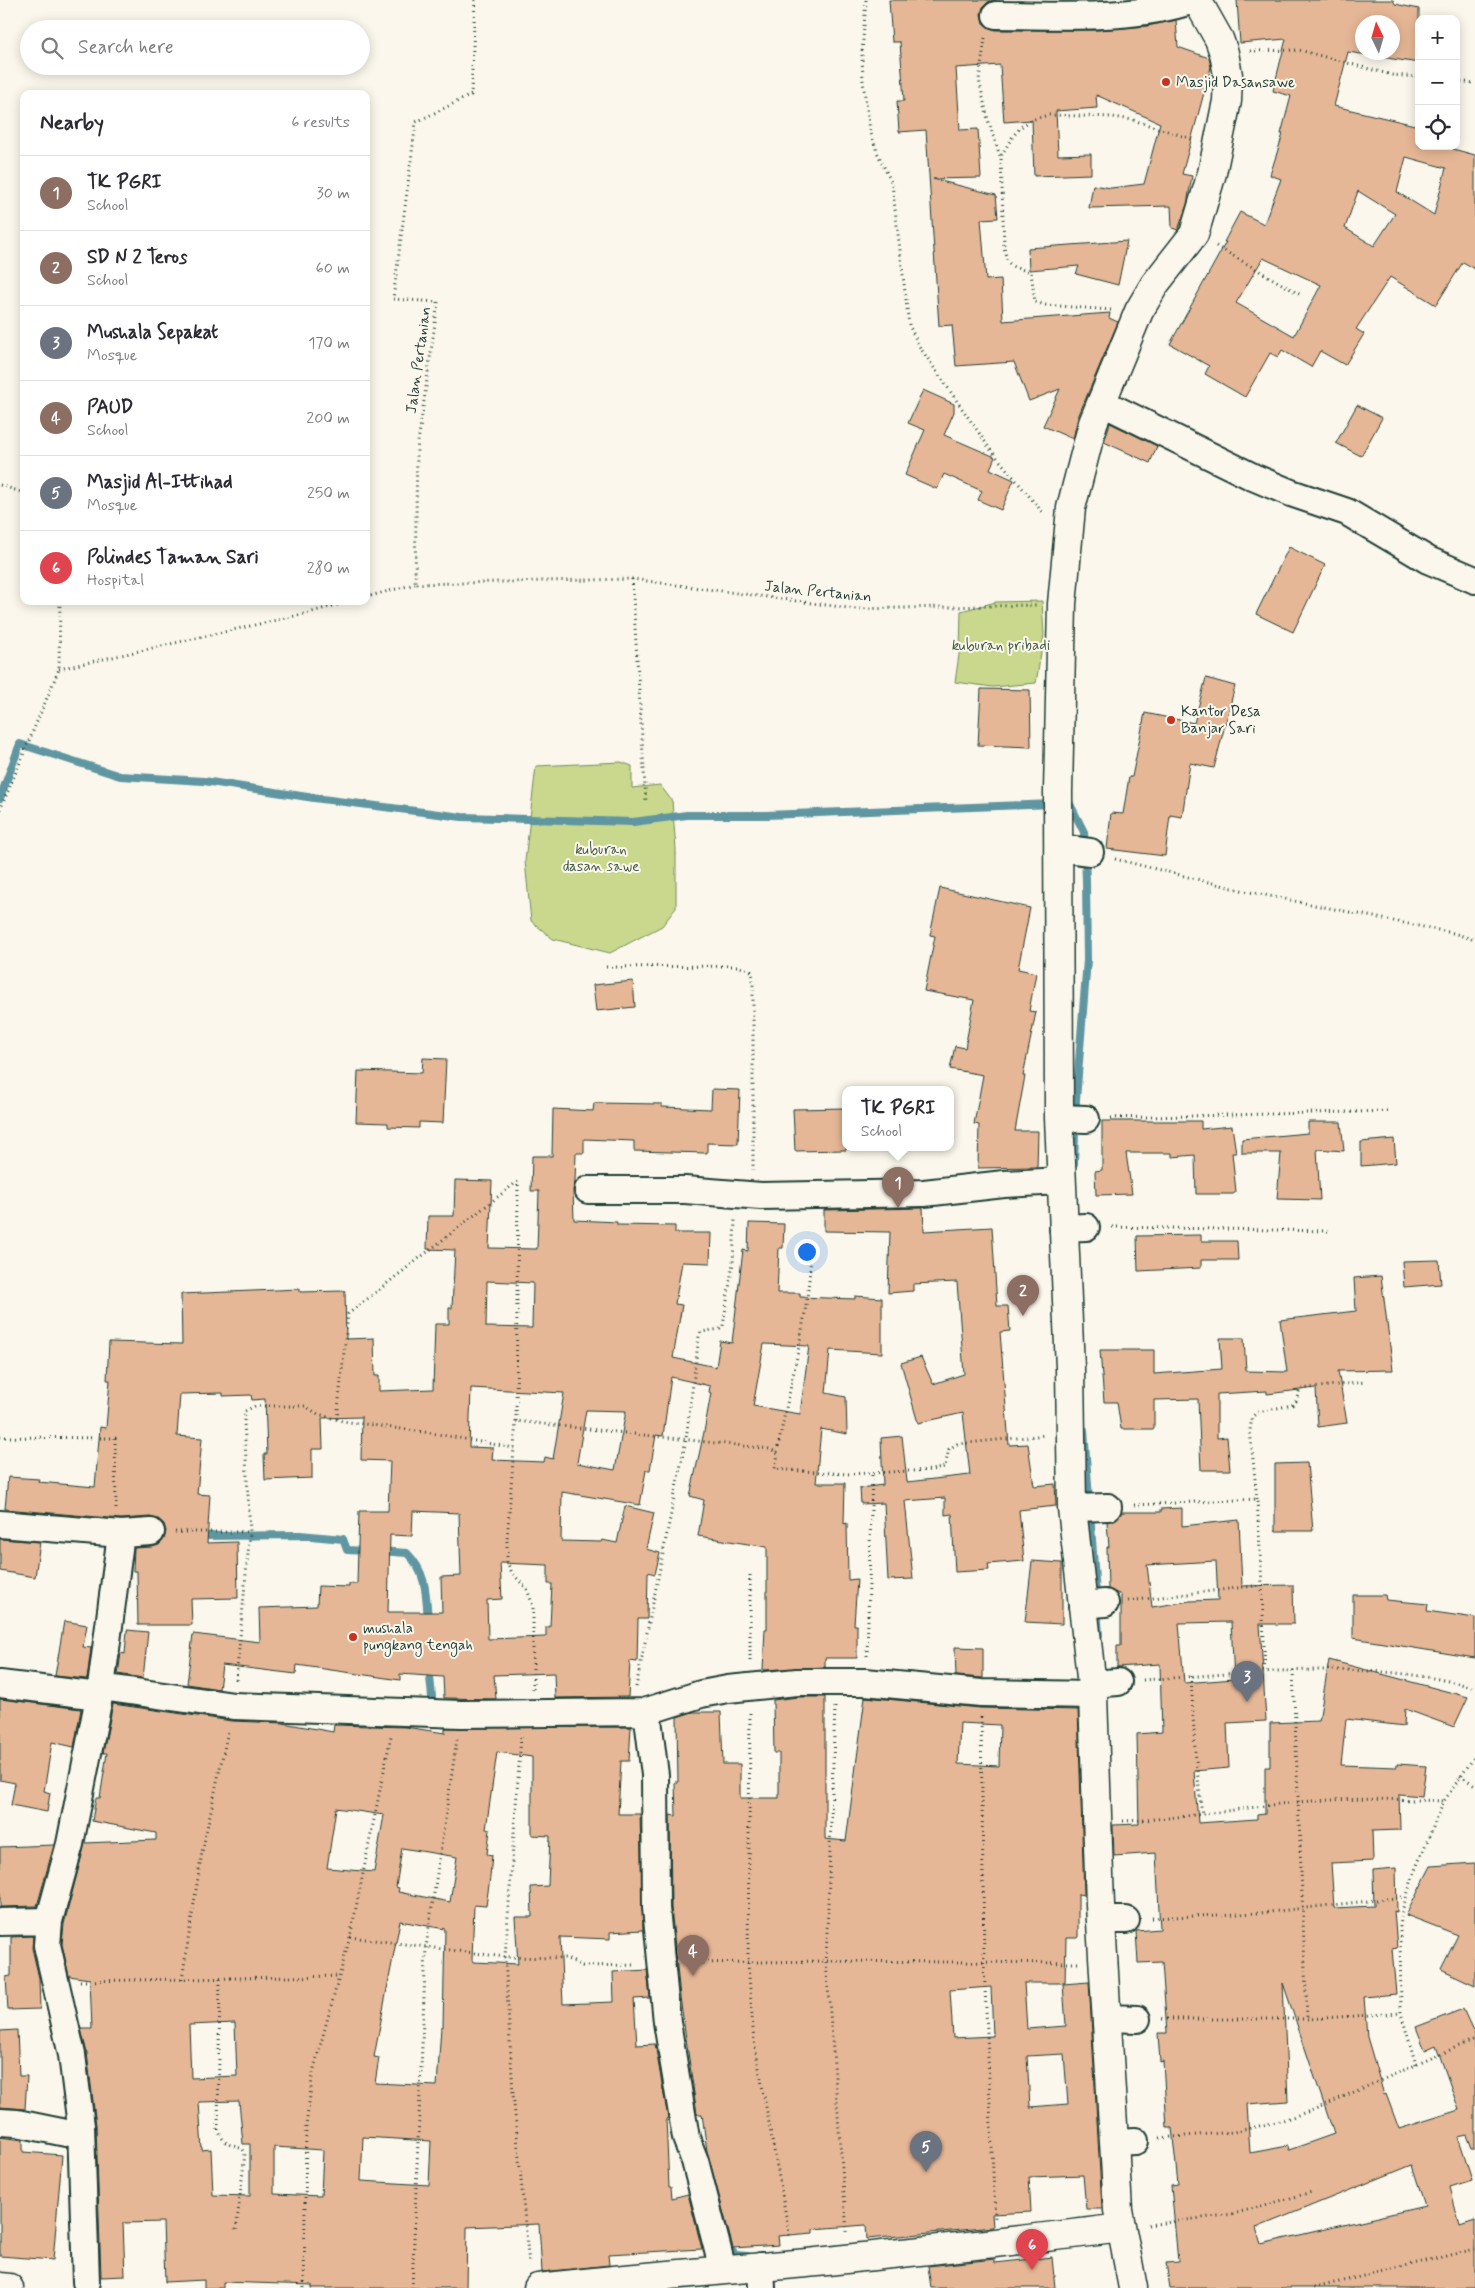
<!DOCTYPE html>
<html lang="en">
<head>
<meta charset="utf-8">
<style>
  :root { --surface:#fff; --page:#f7f7f7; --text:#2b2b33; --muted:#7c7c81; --line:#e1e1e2; --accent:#c8321e }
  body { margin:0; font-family:Mynerve,sans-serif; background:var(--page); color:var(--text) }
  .controls { position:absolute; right:15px; top:15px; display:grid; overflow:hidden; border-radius:10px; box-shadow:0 2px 12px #0003 }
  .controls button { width:45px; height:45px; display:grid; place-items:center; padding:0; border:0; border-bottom:1px solid var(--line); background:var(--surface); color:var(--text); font:25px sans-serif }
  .compass { position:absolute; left:1355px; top:15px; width:45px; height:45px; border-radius:50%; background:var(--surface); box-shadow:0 2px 12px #0003; rotate:355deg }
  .you { position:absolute; left:806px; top:1251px; width:18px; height:18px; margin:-12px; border:4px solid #fff; border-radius:50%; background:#1a73e8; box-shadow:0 0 0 8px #1a73e833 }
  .badge { display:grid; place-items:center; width:32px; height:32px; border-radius:50%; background:var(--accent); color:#fff; font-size:16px; font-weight:700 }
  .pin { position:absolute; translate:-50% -41px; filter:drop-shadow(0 1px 2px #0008) }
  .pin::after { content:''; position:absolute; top:26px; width:18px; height:15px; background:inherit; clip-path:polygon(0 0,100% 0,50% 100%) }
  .popup { position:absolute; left:842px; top:1086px; width:112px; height:65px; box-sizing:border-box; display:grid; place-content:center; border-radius:10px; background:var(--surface); filter:drop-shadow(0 1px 4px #0005); font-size:16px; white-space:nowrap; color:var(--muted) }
  .popup b { font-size:19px; color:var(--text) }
  .popup::after { content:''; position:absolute; left:50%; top:100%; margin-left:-10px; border:10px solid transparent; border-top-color:var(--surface) }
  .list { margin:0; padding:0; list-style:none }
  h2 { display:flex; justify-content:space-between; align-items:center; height:65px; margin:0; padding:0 20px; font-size:21px }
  h2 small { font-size:16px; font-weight:400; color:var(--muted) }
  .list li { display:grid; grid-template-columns:32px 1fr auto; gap:15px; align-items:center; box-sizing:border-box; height:75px; padding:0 20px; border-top:1px solid var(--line) }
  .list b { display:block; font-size:19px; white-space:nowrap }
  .list p { margin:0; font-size:16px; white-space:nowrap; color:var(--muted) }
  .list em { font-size:16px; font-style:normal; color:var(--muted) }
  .icon { flex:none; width:28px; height:28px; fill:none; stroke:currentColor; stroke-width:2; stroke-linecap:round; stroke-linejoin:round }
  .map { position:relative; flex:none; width:1475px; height:2288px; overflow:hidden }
  .search { position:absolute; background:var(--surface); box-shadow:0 2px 12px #0003; left:20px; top:20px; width:350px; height:55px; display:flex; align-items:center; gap:12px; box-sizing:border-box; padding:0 18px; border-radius:28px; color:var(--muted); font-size:19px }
  .panel { position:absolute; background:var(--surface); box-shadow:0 2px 12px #0003; left:20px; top:90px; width:350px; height:515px; border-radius:10px }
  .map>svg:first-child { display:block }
  .green { fill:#c9d88c; stroke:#748a60 }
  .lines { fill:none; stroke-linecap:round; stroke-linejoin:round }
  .stream { stroke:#5e96a1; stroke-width:8 }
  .building { fill:#e6b796; stroke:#1f3d34; fill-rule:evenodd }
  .minor-casing { stroke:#1f3d34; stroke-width:30 }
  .tertiary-casing { stroke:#1f3d34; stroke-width:31 }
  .path { stroke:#1f3d34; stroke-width:3; stroke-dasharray:1 4; stroke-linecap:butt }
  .minor { stroke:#fbf7ec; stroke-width:26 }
  .tertiary { stroke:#fbf7ec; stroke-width:28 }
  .poi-dot { fill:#c8321e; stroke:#fbf7ec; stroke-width:2 }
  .labels { text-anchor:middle; stroke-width:4; stroke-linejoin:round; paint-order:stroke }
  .poi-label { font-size:15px; fill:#1f3d34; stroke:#fbf7ec; text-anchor:start }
  .street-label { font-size:15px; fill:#1f3d34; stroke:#fbf7ec }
  .park-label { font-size:15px; fill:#415c46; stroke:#fbf7ec }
</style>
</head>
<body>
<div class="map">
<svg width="1475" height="2288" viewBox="0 0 1475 2288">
  <rect width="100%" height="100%" fill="#fbf7ec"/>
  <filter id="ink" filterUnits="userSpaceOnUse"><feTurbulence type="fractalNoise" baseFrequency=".02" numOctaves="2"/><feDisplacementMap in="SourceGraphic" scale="10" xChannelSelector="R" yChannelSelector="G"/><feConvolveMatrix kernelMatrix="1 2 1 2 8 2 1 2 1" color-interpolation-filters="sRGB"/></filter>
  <g filter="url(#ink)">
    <!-- green -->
    <path class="green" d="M1042,601L1044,635L1036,683L993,687L955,682L960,648L961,611L996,602Z
      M621,762L632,766V788L660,785L672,801L676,849V908L662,926L610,953L553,939L531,921L525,861L536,766Z"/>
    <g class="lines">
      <!-- stream -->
      <path class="stream" d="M0,798L20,744L120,776L204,781L314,798L462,817L633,822L687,815H766L1053,804
        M1069,802L1084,832L1086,881L1087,960L1076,1100L1074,1163
        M1084,1430L1099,1635
        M199,1536L300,1535L343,1539L347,1550L366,1551
        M380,1551L407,1553C427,1573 426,1594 428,1621
        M429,1667L433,1707
        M725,2245L736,2255L747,2256"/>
    </g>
    <!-- building -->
    <path class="building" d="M889,0H996L988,2L983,7L981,14L983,23L989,28L996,30H1097L1147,26L1176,20L1178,47L1209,58L1211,67L1182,174L1192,176L1187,204L1178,230L1172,228L1171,206L1089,208L1093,185L1111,188L1144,184L1160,123L1096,95L1097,108L1056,111L1058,155L1091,154V174L1034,176L1032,120L1004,122L1000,65L956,68L960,130L978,129L981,178L933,179L996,195L998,218L981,219L986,280L1001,279L1003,321L1110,313L1109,318L1118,322L1078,417L1073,439L1043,426L1060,389L1029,401L1014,362L956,366L952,325L939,326L926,130L899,132L897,101H904L900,42H892Z
      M1237,0H1393L1395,4L1419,9V63L1348,52L1334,106L1419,126V146H1442L1475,155V269L1463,262L1436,305L1390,277L1356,329L1364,334L1345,365L1320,351L1311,367L1282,350L1278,357L1270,353L1245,397L1205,374L1209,366L1170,344L1226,242H1224L1240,212L1264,224L1281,179L1270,175L1283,134H1281L1291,96L1273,91L1286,39L1240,43ZM1362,22H1392V52H1362ZM1406,157L1446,168L1434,215L1397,192ZM1358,191L1395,214L1374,246L1345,228ZM1263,258L1321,285L1294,336L1236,303Z
      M1127,241L1118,285L1076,274L1079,266L1029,270L1028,248Z
      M923,390L954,404V412L944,435L995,457L990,469L1014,480L1001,510L978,500L982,491L944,474L937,489L905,475L925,430L908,423Z
      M1357,405L1382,418L1361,456L1336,443Z
      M1110,423L1157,446L1150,463L1104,442Z
      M1289,547L1325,565L1293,632L1256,614Z
      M1206,678L1235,686L1214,768L1190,763L1182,817L1170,815L1165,856L1107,849L1111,813L1123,814L1129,777H1132L1145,713L1194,723Z
      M981,689L1030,690L1031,747L978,745Z
      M940,888L1030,908L1018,969L1036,973L1029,1011L1036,1012L1023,1076H1025L1015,1131H1038L1037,1167L978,1168L979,1125L974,1124L983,1075L950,1069L955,1046L965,1048L974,1000L924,991L935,936L930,935Z
      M633,981L635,1007L596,1011L593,985Z
      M423,1058L446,1059L443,1123L419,1122V1128L388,1127V1123L356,1122L358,1071L422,1073Z
      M712,1089L740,1090L738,1144L707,1143V1153L634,1151V1141L584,1139V1153H576L575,1182L573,1190L574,1220L617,1222V1225L675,1226V1233H711L710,1263L682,1262L675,1304L682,1305L673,1358L716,1367L720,1341L732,1343L743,1250L748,1251L749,1223L784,1224L783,1248H779L777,1293H800V1297L855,1299V1296L882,1298V1353L830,1350L826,1393L846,1397L847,1434L821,1429L816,1483H845L844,1524L847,1523L848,1580L857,1579L854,1625H857V1658H825V1667L763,1670L765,1629H767V1547L698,1536L704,1500L690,1496L704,1432L711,1393L709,1392L710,1386L671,1377L663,1436L656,1435L650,1470H646L640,1505L562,1492L561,1541L601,1542L602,1540L617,1543L625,1506L654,1513L646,1549L660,1553L655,1574L648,1572L647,1619H638L637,1662L630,1661L628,1697L555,1698L554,1673L494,1675L496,1699L444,1698L443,1677L400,1674V1680L297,1665L296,1674L222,1665L219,1689L187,1684L193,1634L260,1642L259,1608L317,1606L318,1586L349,1587V1584H357L359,1511H388L390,1461L361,1460L362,1417L322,1418L323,1449H312V1478L265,1480L264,1454H267L265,1399L252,1400L251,1395L223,1396V1393L180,1394L177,1436L202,1438L197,1494L210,1495L207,1543L237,1542L238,1598L191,1599L192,1625H138L137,1571H133L134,1548L152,1547L159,1545L164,1539L166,1531L164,1524L158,1519L150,1517L121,1519L5,1509L8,1477L39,1479L38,1482L95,1487L100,1427L106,1428L110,1380H107L109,1342L182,1344L181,1294L300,1289V1292L345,1291L346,1339L374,1338L375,1376H379V1391L433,1389L435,1324H449V1308H452L455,1250L427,1249L428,1216H454L455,1180L492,1181L489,1248L537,1249L539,1191H531L532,1156H552L553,1109L593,1111L594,1103L662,1104V1107L711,1109ZM487,1281L533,1283L532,1328L486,1327ZM764,1344L809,1346L800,1414L753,1406ZM471,1388L564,1393L553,1459L545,1457L544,1462L492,1460L493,1448L469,1447ZM586,1410L626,1411L615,1470L577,1463ZM413,1511L459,1513L461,1576L441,1577L442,1612H388L390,1535L412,1536ZM500,1563L548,1565V1584H552L550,1627H546V1637L488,1639L487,1600L502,1599Z
      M846,1108V1150L795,1151L793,1109Z
      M1102,1121H1201V1129L1232,1126L1236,1153H1232L1236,1192L1233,1194H1196L1195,1155L1172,1157V1153H1126L1132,1194L1096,1195L1095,1171L1102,1170Z
      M1308,1122H1341L1344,1151L1317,1149L1320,1200L1277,1199L1281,1153H1242V1139L1308,1133Z
      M1394,1139L1396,1163L1361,1166V1142Z
      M923,1208L924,1231L992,1227L997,1306H1008L1010,1331L1000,1332L1009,1445L1028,1444L1034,1486L1055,1484L1056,1506L1019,1510L1024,1561L988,1564L989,1570L955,1572L952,1514L945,1515V1498L905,1501L913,1579L888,1580L884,1503L861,1504L860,1488L883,1485L881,1438L902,1436L907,1482L970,1475L963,1413L918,1423L901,1363L921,1357L933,1384L964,1374L957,1282L913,1284V1291L888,1293L890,1232L824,1231V1210Z
      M1201,1235V1241H1237L1238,1260H1201V1268L1138,1271L1137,1236Z
      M1439,1260L1441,1284L1404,1287L1402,1261Z
      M1381,1276L1393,1370L1338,1371L1347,1423L1318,1427L1316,1388L1267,1394V1391L1217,1394V1438L1227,1437L1230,1470H1201L1198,1399L1154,1400V1429H1121L1117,1402H1104L1100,1350H1154V1374L1222,1369L1220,1338H1244L1246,1371L1287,1372L1280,1320L1356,1311L1354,1278Z
      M1307,1463L1313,1531H1275V1464Z
      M1182,1508V1526L1239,1520L1242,1586L1293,1585L1294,1624H1260L1266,1721L1227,1723L1229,1768L1194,1771L1198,1823L1257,1819V1815L1265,1814V1767H1270V1723L1319,1721L1329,1660L1468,1697L1454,1727L1405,1709L1404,1726L1346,1719L1341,1765L1397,1767V1764L1426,1766L1422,1796L1399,1794L1400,1830L1372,1831L1373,1861L1331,1863L1334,1908L1374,1906L1373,1870L1396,1868L1397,1912L1394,1911L1397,1948L1392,1949L1396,1994L1364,1997L1367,2037L1384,2095L1386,2094L1399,2129L1459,2110L1436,2045L1425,2050L1416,2027L1463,2009L1475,2035V2148H1472L1467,2135L1458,2137L1472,2180L1450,2187L1460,2226L1475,2221V2288H1170L1166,2263L1178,2262L1171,2185L1178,2184L1172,2128H1167L1163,2061L1160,2062L1158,2033H1167L1162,1962L1138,1963L1136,1931L1160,1929L1156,1853L1114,1856L1113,1825L1139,1824L1137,1734L1162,1732L1160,1664L1117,1667V1646H1121V1595L1108,1589L1107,1547H1109L1107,1522L1116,1519L1122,1512H1161V1509ZM1216,1561L1218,1600L1190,1601L1152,1607L1147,1565ZM1231,1622L1234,1679L1184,1683L1179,1623ZM1283,1983L1334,2134L1289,2150L1288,2146L1250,2153L1247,2104L1288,2101ZM1412,2165L1425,2206L1261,2244L1256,2228Z
      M0,1539L40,1542L35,1577L0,1571Z
      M1032,1561L1062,1563V1624L1025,1622Z
      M1353,1595H1385L1386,1600L1428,1604L1427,1611L1475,1618V1658L1353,1638Z
      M64,1621L87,1625L83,1647L91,1648L87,1679L55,1676Z
      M127,1630L148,1632L143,1678L118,1674L121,1653L125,1654Z
      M955,1647L983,1648V1678L956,1676Z
      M798,1697H825V1839L846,1841L865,1697L980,1708L1078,1710L1084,1895L1078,1894V1938H1066L1065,1983H1024L1027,2029L1066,2026L1063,1984L1089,1982L1102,2209H1086L1083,2175L1029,2177L1031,2212L992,2214L993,2227L867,2239L866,2225L813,2229V2233L778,2236L779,2245L733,2248L707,2151L702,2114H697L680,1997L671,1907L670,1815L676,1816L675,1782H678L677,1717L693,1712H721L723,1764H740V1798H779V1753H774L773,1700ZM960,1723L1000,1725L999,1766L958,1764ZM991,1987L993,2036L953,2038L950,1990ZM1064,2054L1068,2104L1030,2107L1027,2056Z
      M0,1699L81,1709L74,1747L52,1742L44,1791L50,1793L47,1812L11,1805L15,1783L0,1780Z
      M113,1704L232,1721L283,1723L333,1732L334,1725L405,1727L445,1733V1728L631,1727L629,1761H621L618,1814H640L643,1930L610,1932V1939L560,1937L563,2004L614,2002L613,1972L647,1970L650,1998L634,1999L637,2045L655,2044L668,2118L666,2119L669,2187H671L672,2198L688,2194L702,2249L608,2254L609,2265L542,2272L539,2224L467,2227L466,2288H312V2285L223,2282V2288H204V2280L165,2282L163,2222L123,2223L125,2276L101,2277L96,2125L87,2053L81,2029H92L90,1979L69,1976L62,1944L64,1924L85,1843L156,1840V1833L92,1821L96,1798H100L107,1753H103ZM497,1752L532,1757V1835L550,1836L548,1886L531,1887L532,1917H515L518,1964L473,1962L472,1960L474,1905L486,1906L490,1877L492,1855L487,1854L490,1830L486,1829ZM336,1808L384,1815L374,1872L327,1868ZM402,1848L457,1857L450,1902L398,1892L399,1888L396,1887ZM400,1921L445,1929L443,2027H441L437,2086L375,2083L379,2058L374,2057ZM235,2023L237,2076L191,2078L189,2025ZM239,2101L243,2144H250V2196L213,2195L211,2149L202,2150L199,2102ZM363,2137L431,2141L429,2185L361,2181ZM274,2147L323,2150L321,2196L274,2194Z
      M54,1845L37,1906L0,1907V1847Z
      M1475,1863V1985L1441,1969L1458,1935L1406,1915L1431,1866Z
      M33,1936L32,1948L39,1978L40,2009L8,2010L6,1977L11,1976V1937Z
      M17,2030L19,2076H27L25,2109L0,2107V2031Z
      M0,2137L23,2140V2152L62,2155L53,2260L0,2256Z
      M1052,2257L1055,2288H931L928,2266L995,2259V2263Z"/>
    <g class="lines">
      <defs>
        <path id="minor" d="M996,15C1061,15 1131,21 1194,0
          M1101,402L1253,477L1291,493L1347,512L1428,560L1475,580
          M1059,848L1090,852
          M1059,1118L1086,1119
          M588,1190H685L761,1196L924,1193L1004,1184L1061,1181
          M1063,1228L1086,1227
          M1072,1508L1108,1507
          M0,1524L121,1534L151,1532
          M1082,1605L1105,1603
          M0,1684L99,1696
          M1092,1684L1118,1682
          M101,1687L121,1534
          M647,1711L655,1775L656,1908L667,2022L686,2138L695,2161L723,2270
          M1101,1920H1126
          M0,1922L49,1921
          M1108,2018L1137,2019
          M0,2122L17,2123L66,2133
          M1114,2142L1135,2141
          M761,2266L762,2288
          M86,2282L81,2126L72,2055L47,1945L49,1921L70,1844L101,1687L234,1706L461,1714L644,1712L701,1694L728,1689L797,1682H865L981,1693L1093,1695"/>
        <path id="tertiary" d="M0,2287L9,2288
          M538,2288C631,2277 724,2271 817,2262C918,2251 1020,2241 1121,2228
          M1133,2288L1118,2210L1100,1905L1093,1695L1072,1508L1070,1368L1059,1118L1058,792L1062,604L1071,508L1093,423L1139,311L1155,284L1194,234L1212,173L1227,101L1228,75L1224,53L1219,39L1197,0"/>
      </defs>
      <!-- minor casing -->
      <use href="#minor" class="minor-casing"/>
      <!-- tertiary casing -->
      <use href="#tertiary" class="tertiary-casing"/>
      <!-- path -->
      <path class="path" d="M475,0L471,95L416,122L393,299L438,302L417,450L415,584L632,579L856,609L1036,605
        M866,0L862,53L863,82L870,130L877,152L892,184L909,325L919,346L990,449L1044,514
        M985,38L979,80L988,120L1000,156
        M1250,51L1299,50L1392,75L1419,77
        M1456,81L1475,83
        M1216,246L1301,295
        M1111,310L1046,305L1035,302L1031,272C1011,266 1008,269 1004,247L1001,156L1013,136L1021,127L1031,120L1048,115L1113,117L1133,120L1192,139
        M0,485L24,493
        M632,579L646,802
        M366,597L415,584
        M59,669L308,613L351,601
        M0,810L59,669L60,601
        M1115,859L1245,891L1453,933L1475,940
        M606,967L737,966L751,971L753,977V1170
        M1111,1118L1388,1111
        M1112,1227L1329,1231
        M337,1419L348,1314L518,1181
        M516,1421L518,1181
        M0,1437L115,1438L116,1509
        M777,1452C790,1385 808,1320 811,1253
        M1257,1499L1250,1430L1252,1417L1258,1412L1292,1405L1296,1401L1300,1389L1365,1382
        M1134,1505L1257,1499L1262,1584
        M175,1532H250
        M750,1575V1662
        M1128,1601L1262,1585L1265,1673
        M867,1656L872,1474
        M1293,1671L1307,2019
        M1191,1676L1195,1750L1202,1815
        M236,1680L250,1532L244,1422L245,1411L255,1406H305L318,1414L342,1421L431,1433L514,1448
        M1143,1680C1246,1673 1377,1658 1475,1688
        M636,1687L686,1439L699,1336L701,1332L720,1329L723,1326L733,1263L735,1219
        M533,1689V1606L527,1589L512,1573L507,1562V1540L516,1421L771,1449L778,1454L775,1469L846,1474L932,1470L945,1467L949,1449L957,1444L1046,1435
        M835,1707L826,1961L847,2232
        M750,1713L748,1963L754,2041L790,2238
        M981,1717L984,1963L995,2218
        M521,1737L505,1957L513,2093L529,2265
        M1460,1776L1475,1785
        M1123,1821C1182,1819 1240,1808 1298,1802C1347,1798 1395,1799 1444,1801
        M1152,1918L1260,1913L1404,1897
        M350,1937L505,1957L565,1958L582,1966L636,1965
        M687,1963L826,1961L1078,1963
        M182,1979L202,1852L228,1731
        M220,1979L218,2130C225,2145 227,2144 243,2149L245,2154L236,2230
        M80,1981L340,1976
        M1162,2019H1307L1401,2013
        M1416,2065L1401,2013L1400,1927L1402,1911L1415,1870L1444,1801L1475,1756
        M1160,2138L1234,2132L1280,2121L1313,2110L1475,2039
        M1148,2225L1233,2214L1312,2192
        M304,2288L306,2126L313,2072L350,1937L391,1736
        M412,2288L426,1947L457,1739
        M1314,2288L1475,2249"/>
      <!-- minor -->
      <use href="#minor" class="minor"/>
      <!-- tertiary -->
      <use href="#tertiary" class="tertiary"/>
    </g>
  </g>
  <!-- markers -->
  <g class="poi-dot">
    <circle cx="1166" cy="82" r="5"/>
    <circle cx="1171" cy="720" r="5"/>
    <circle cx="353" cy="1637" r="5"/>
  </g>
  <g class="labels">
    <!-- poi labels -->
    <g class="poi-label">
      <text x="1176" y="87">Masjid Dasansawe</text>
      <text x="1181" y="716">Kantor Desa<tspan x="1181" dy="17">Banjar Sari</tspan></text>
      <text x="363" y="1633">mushala<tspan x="363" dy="17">pungkang tengah</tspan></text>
    </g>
    <!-- street labels -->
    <g class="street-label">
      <text transform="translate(418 360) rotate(-82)" y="5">Jalan Pertanian</text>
      <text transform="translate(818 591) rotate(6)" y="5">Jalan Pertanian</text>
    </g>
    <!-- park labels -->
    <g class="park-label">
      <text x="1001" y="650">kuburan pribadi</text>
      <text x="601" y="854">kuburan<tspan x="601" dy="17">dasan sawe</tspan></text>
    </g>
  </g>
</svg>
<div class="controls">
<button>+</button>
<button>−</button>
<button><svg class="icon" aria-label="locate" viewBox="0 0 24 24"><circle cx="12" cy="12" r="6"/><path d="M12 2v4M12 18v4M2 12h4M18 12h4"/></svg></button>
</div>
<svg class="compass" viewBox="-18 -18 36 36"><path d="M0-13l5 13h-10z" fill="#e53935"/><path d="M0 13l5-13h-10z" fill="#7c7c81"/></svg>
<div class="you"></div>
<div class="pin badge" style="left:898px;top:1208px;background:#8d6e63">1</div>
<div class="popup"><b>TK PGRI</b>School</div>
<div class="pin badge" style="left:1023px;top:1316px;background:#8d6e63">2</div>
<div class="pin badge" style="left:1247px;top:1702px;background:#6b7280">3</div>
<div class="pin badge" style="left:693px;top:1976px;background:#8d6e63">4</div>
<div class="pin badge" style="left:926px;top:2172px;background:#6b7280">5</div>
<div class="pin badge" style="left:1032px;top:2270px;background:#e0444e">6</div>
<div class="search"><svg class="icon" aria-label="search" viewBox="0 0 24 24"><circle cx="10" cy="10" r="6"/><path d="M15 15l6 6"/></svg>Search here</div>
<section class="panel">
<h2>Nearby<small>6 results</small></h2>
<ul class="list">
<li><span class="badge" style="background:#8d6e63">1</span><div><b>TK PGRI</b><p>School</p></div><em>30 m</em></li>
<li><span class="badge" style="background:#8d6e63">2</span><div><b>SD N 2 Teros</b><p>School</p></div><em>60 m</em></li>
<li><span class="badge" style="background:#6b7280">3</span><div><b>Mushala Sepakat</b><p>Mosque</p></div><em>170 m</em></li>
<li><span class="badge" style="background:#8d6e63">4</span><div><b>PAUD</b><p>School</p></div><em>200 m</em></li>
<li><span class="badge" style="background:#6b7280">5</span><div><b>Masjid Al-Ittihad</b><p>Mosque</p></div><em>250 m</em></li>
<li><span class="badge" style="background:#e0444e">6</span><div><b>Polindes Taman Sari</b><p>Hospital</p></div><em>280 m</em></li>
</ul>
</section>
</div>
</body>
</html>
